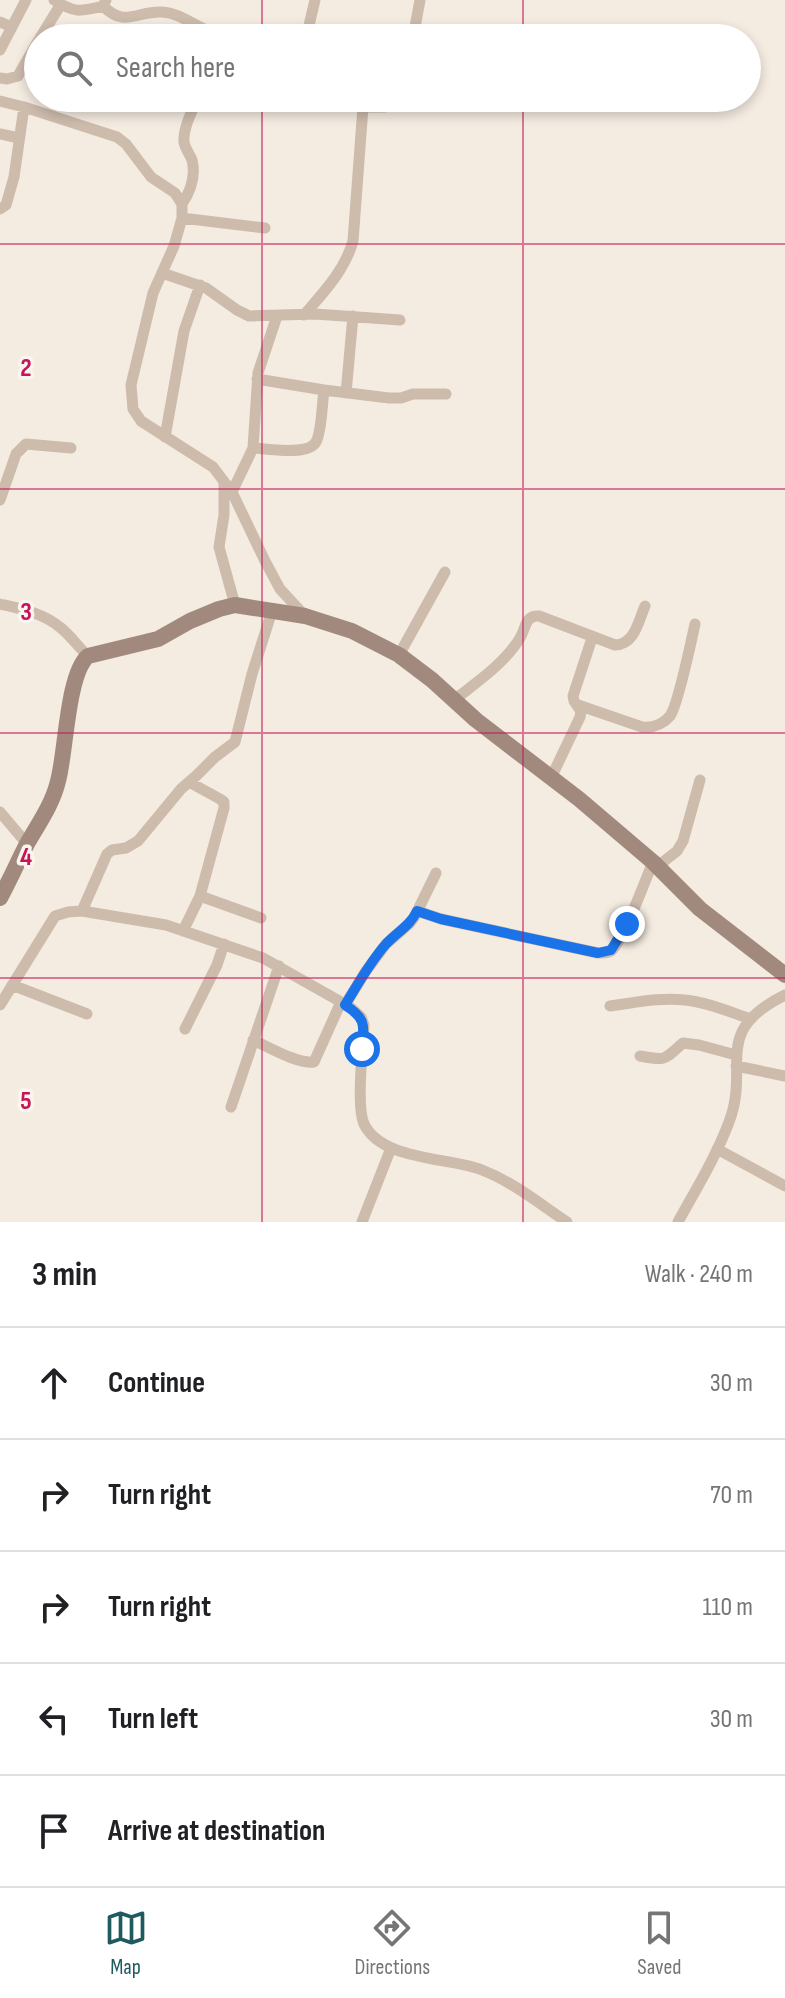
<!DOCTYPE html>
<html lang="en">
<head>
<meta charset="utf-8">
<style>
  :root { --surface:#fff; --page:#f2f2f2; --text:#202124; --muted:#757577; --line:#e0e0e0; --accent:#1f5a5e }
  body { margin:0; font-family:"Sofia Sans Condensed",sans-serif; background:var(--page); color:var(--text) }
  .stop { position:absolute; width:24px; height:24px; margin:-18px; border:6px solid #1a73e8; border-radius:50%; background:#fff }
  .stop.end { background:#1a73e8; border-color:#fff; box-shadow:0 2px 8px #0008 }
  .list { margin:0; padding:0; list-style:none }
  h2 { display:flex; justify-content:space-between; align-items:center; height:104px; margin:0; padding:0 32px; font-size:34px }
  h2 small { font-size:26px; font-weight:400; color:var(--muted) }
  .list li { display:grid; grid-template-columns:52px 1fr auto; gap:24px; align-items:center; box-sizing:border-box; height:112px; padding:0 32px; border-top:2px solid var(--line) }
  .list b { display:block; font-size:30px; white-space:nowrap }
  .list em { font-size:26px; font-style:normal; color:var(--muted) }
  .icon { flex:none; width:44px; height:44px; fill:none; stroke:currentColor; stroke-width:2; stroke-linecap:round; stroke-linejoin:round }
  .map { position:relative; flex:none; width:785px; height:1222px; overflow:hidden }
  .search { position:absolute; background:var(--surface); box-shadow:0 4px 12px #0003; left:24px; right:24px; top:24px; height:88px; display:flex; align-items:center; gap:20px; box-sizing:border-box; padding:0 28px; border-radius:44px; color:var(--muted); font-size:30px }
  .sheet { height:664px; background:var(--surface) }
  nav { display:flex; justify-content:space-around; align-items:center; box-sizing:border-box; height:112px; border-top:2px solid var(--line); background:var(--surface); font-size:22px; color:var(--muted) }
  nav a { display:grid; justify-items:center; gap:4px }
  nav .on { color:var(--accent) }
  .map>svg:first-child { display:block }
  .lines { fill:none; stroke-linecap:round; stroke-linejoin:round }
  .street { stroke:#cdbbac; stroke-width:11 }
  .secondary { stroke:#a18a7d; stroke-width:16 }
  .route { stroke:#1a73e8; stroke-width:10 }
  .grid { fill:none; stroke:#c2185b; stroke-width:2; stroke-opacity:0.55 }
  .grid-label { font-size:26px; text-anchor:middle; font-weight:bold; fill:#c2185b; stroke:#fbf5ee; stroke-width:7; stroke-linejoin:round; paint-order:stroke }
</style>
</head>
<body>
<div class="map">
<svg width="785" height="1222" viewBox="0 0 785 1222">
  <rect width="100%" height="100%" fill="#f4ebe1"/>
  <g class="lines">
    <!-- street -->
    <path class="street" d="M54,0C74,13 80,12 103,6L106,0
      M103,6C125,28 136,11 162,12C180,13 193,25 209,31C221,35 234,36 247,38
      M0,22L12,27
      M40,38L61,4
      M306,38L315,0
      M413,38L420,0
      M0,50L26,0
      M0,78L7,79L18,76L38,41
      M0,101L24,107L117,137L126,144L151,177L175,193L182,204V218L174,246L153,293L131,385L133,409L141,421L213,467L232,492L265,561L280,589L304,615
      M363,107H385L402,98
      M0,134L19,138
      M182,204C190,192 196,176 192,160C190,154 185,149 184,142C183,128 192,111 198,98
      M0,209L6,205L14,177L24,107
      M182,218L265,228
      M162,273L206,288L237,310L249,316L315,314L400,320
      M304,315C324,292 345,270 353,241L363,107L361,98
      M257,379L324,390L389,398H401L413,394H446
      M346,393L353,316
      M165,437L184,331L200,285
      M253,448C268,449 308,456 316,442C322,431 322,403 324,390
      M224,482V515L219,547L235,605
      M232,492L253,448L258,373L277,316
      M0,500L16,454L26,444L71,448
      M0,604C22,609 43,613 61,628C71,636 79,648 88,656
      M399,655L445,572
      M454,700C477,682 505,663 520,638C526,628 525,615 539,616L615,645C635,644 638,622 645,606
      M578,705L642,727C654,728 662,725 670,716C678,705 691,642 695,624
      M551,778L580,717L581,711L574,701L573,696L592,638
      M0,812L27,844
      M658,866L677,851L683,841L700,780
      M200,896L261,918
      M82,911L107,854L112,850L126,848L138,841L181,789L196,776L215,757L235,742L252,674L272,611
      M417,911L441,919L598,953C603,953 607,953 611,951C623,942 646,878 653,862
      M183,931L200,896L224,808V802L220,799L189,782
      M12,985L87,1014
      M0,1005L55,916L68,912L82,911L166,925L263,958L350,1007L361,1017L364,1025C363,1047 356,1106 364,1124C382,1161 449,1157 482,1170C513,1182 540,1204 567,1222
      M345,1005L366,971L386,944L410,923L415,916L436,873
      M610,1006C634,1003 660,997 685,1000C707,1002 730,1012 751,1019
      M185,1029L217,965L224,944
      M253,1040C269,1047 297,1064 314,1062L341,1002
      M640,1056C667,1061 663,1060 683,1043L699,1045L736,1055
      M736,1066L785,1076
      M231,1107L279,966
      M717,1149L785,1186
      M362,1222L391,1148
      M678,1222C696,1189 716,1157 729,1122C751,1065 710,1032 785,995"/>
    <!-- secondary -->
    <path class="secondary" d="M0,898C10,880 18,861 28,842C39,823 53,803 58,781C66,753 67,674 88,656L158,639L190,621L219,609L235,605L305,616L352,631L399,655L432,680L476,720L579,799L653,862L700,909L785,975"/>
  </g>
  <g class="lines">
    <!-- route -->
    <path class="route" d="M362,1049C364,1026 367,1019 345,1005C358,984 370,962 386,944C397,932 410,926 417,911L441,919L598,953L611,950L627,924"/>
  </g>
  <!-- grid -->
  <path class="grid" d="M262,0V38M523,0V38M262,98V1222M523,98V1222M0,244H785M0,489H785M0,733H785M0,978H785"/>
  <g class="grid-label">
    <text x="26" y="376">2</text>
    <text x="26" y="620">3</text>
    <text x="26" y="865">4</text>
    <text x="26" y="1109">5</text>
  </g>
</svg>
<div class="stop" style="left:362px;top:1049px"></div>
<div class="stop end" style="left:627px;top:924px"></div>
<div class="search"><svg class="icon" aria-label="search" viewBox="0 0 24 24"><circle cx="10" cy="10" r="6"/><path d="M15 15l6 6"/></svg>Search here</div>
</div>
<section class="sheet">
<h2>3 min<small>Walk · 240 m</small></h2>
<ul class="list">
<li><svg class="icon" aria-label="ahead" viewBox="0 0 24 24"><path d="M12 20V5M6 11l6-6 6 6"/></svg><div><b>Continue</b></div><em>30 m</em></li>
<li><svg class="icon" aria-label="right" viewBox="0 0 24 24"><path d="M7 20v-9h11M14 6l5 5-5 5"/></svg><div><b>Turn right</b></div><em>70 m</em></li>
<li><svg class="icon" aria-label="right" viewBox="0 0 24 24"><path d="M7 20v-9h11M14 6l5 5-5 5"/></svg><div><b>Turn right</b></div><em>110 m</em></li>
<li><svg class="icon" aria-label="left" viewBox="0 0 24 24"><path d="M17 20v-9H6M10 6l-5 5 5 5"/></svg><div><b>Turn left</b></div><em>30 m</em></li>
<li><svg class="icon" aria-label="arrive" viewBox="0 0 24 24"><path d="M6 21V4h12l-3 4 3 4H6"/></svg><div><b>Arrive at destination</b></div></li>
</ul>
</section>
<nav>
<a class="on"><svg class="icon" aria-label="map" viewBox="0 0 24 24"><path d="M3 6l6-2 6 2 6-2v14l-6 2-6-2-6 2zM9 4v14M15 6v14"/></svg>Map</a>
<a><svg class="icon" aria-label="directions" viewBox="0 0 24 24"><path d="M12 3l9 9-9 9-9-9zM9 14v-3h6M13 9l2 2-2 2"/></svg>Directions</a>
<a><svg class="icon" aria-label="saved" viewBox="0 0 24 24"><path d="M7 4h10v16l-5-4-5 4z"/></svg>Saved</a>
</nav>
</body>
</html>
